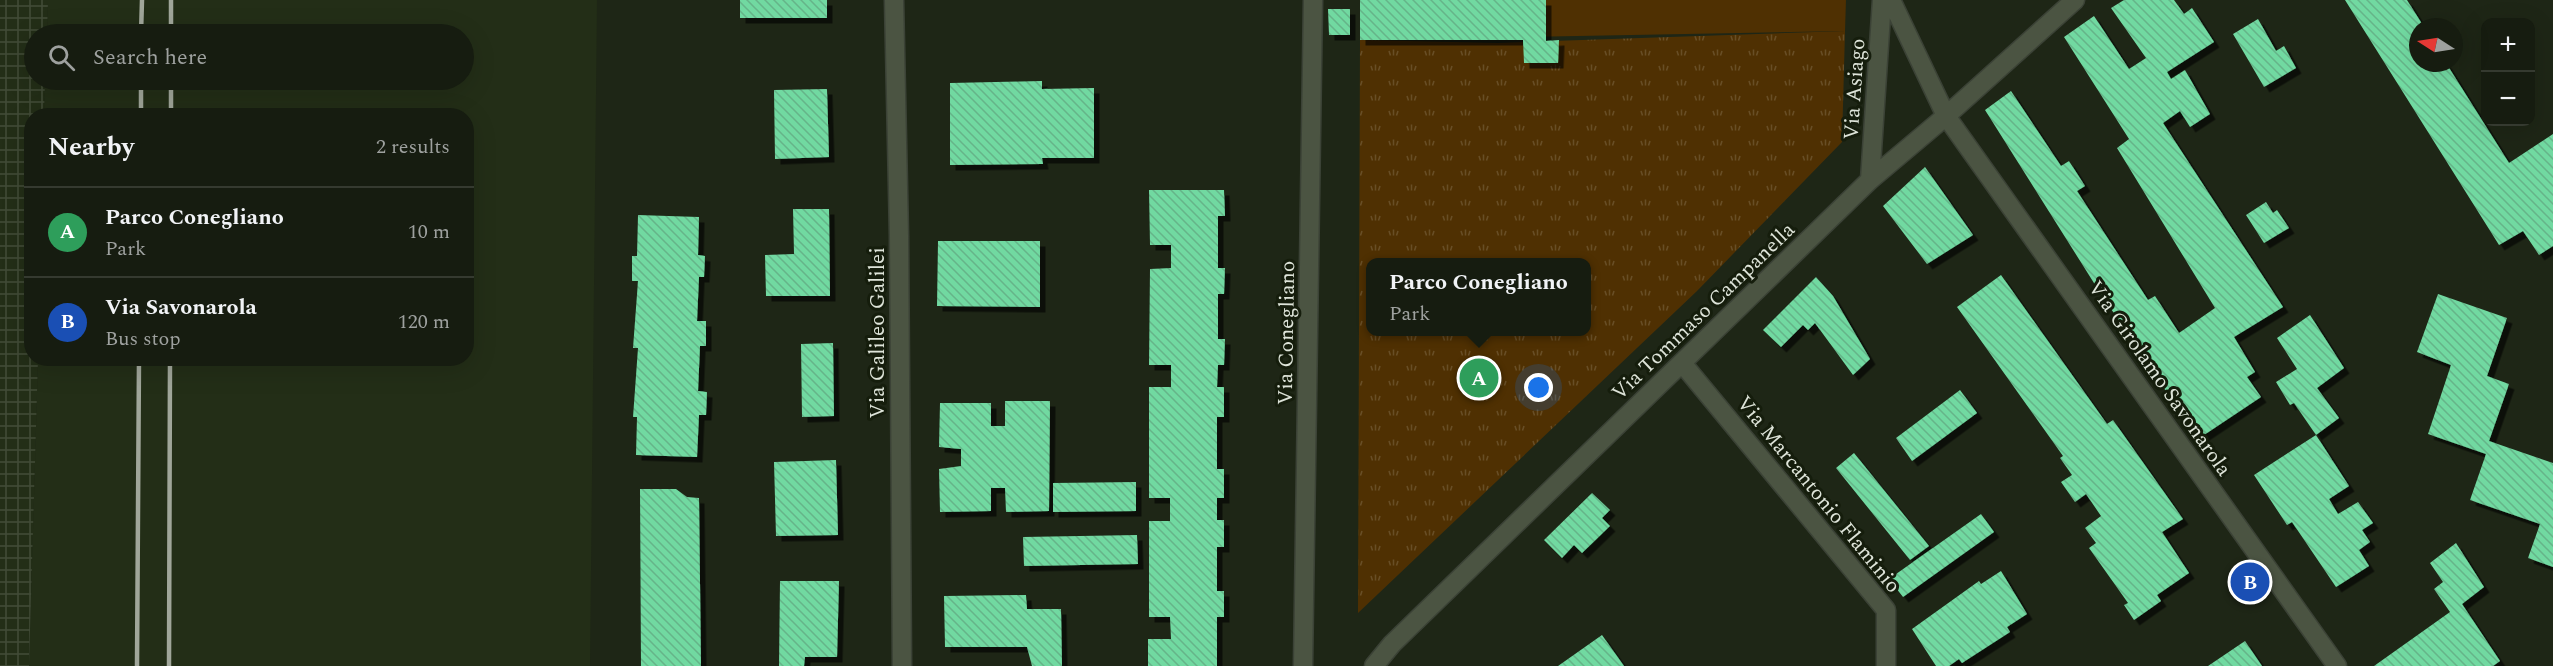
<!DOCTYPE html>
<html lang="en">
<head>
<meta charset="utf-8">
<style>
  :root { --surface:#161c10; --page:#1f2519; --text:#f1f3f6; --muted:#9ea19f; --line:#353a30; --accent:#7c3aed }
  body { margin:0; font-family:Spectral,serif; background:var(--page); color:var(--text) }
  .controls { position:absolute; right:18px; top:18px; display:grid; overflow:hidden; border-radius:12px; box-shadow:0 6px 24px #0002 }
  .controls button { width:54px; height:54px; display:grid; place-items:center; padding:0; border:0; border-bottom:2px solid var(--line); background:var(--surface); color:var(--text); font:30px sans-serif }
  .compass { position:absolute; left:2409px; top:18px; width:54px; height:54px; border-radius:50%; background:var(--surface); box-shadow:0 6px 24px #0002; rotate:282deg }
  .you { position:absolute; left:1539px; top:388px; width:21px; height:21px; margin:-15px; border:4px solid #fff; border-radius:50%; background:#1a73e8; box-shadow:0 0 0 9px #1a73e833 }
  .badge { display:grid; place-items:center; width:39px; height:39px; border-radius:50%; background:var(--accent); color:#fff; font-size:20px; font-weight:700 }
  .pin { position:absolute; translate:-50% -50%; border:3px solid #fff; box-shadow:0 2px 6px #0006 }
  .popup { position:absolute; left:1366px; top:258px; width:225px; height:78px; box-sizing:border-box; display:grid; place-content:center; border-radius:12px; background:var(--surface); filter:drop-shadow(0 2px 4px #0005); font-size:20px; white-space:nowrap; color:var(--muted) }
  .popup b { font-size:22px; color:var(--text) }
  .popup::after { content:''; position:absolute; left:50%; top:100%; margin-left:-12px; border:12px solid transparent; border-top-color:var(--surface) }
  .list { margin:0; padding:0; list-style:none }
  h2 { display:flex; justify-content:space-between; align-items:center; height:78px; margin:0; padding:0 24px; font-size:26px }
  h2 small { font-size:20px; font-weight:400; color:var(--muted) }
  .list li { display:grid; grid-template-columns:39px 1fr auto; gap:18px; align-items:center; box-sizing:border-box; height:90px; padding:0 24px; border-top:2px solid var(--line) }
  .list b { display:block; font-size:22px; white-space:nowrap }
  .list p { margin:0; font-size:20px; white-space:nowrap; color:var(--muted) }
  .list em { font-size:20px; font-style:normal; color:var(--muted) }
  .icon { flex:none; width:33px; height:33px; fill:none; stroke:currentColor; stroke-width:2; stroke-linecap:round; stroke-linejoin:round }
  .map { position:relative; flex:none; width:2553px; height:666px; overflow:hidden }
  .search { position:absolute; background:var(--surface); box-shadow:0 6px 24px #0002; left:24px; top:24px; width:450px; height:66px; display:flex; align-items:center; gap:15px; box-sizing:border-box; padding:0 21px; border-radius:33px; color:var(--muted); font-size:22px }
  .panel { position:absolute; background:var(--surface); box-shadow:0 6px 24px #0002; left:24px; top:108px; width:450px; height:258px; border-radius:24px }
  .map>svg:first-child { display:block }
  .built { fill:#232e17 }
  .industrial { fill:url(#industrial-grid) }
  .grass { fill:url(#grass-tufts); fill-rule:evenodd }
  .pitch { fill:#4f3002 }
  .building { fill:url(#building-back-hatch); filter:url(#shadow) }
  .lines { fill:none; stroke-linecap:round; stroke-linejoin:round }
  .minor-casing { stroke:#3b4236; stroke-width:21 }
  .minor { stroke:#4b5442; stroke-width:18 }
  .rail { stroke:#a0a69a; stroke-width:4.5 }
  .labels { text-anchor:middle; stroke-width:6; stroke-linejoin:round; paint-order:stroke }
  .street-label { font-size:21px; fill:#dee4d9; stroke:#151d0c }
</style>
</head>
<body>
<div class="map">
<svg width="2553" height="666" viewBox="0 0 2553 666">
  <defs>
    <pattern id="industrial-grid" width="8" height="8" patternUnits="userSpaceOnUse" patternTransform="scale(1.5)"><rect width="8" height="8" fill="#232e17"/><path d="M0 4h8M4 0v8" fill="none" stroke="#424c38"/></pattern>
    <pattern id="grass-tufts" width="24" height="20" patternUnits="userSpaceOnUse" patternTransform="scale(1.5)"><rect width="24" height="20" fill="#4f3002"/><path d="M3 7l-1-3M5 7V3M7 7l1-3M15 17l-1-3M17 17v-4M19 17l1-3" fill="none" stroke="#684e26"/></pattern>
    <pattern id="building-back-hatch" width="6" height="6" patternUnits="userSpaceOnUse" patternTransform="scale(1.5)"><rect width="6" height="6" fill="#71d9a1"/><path d="M-1 5l2 2M0 0l6 6M5-1l2 2" fill="none" stroke="#66b489"/></pattern>
    <filter id="shadow"><feDropShadow dx="5.5" dy="5.5" stdDeviation="0" flood-color="#0009"/></filter>
  </defs>
  <rect width="100%" height="100%" fill="#1e2616"/>
  <!-- built -->
  <path class="built" d="M48,0H597L590,666H29L38,359L466,358V116L44,115L45,80H464V34H47Z"/>
  <!-- industrial -->
  <path class="industrial" d="M0,0H48L47,34H34V80H45L44,115L32,116V358L38,359L29,666H0Z"/>
  <!-- grass -->
  <path class="grass" d="M1845,31L1842,142L1697,291L1358,613L1360,40L1498,43ZM1371,262H1587V332H1371Z"/>
  <!-- pitch -->
  <path class="pitch" d="M1360,0H1846L1845,31L1360,40Z"/>
  <!-- building -->
  <path class="building" d="M740,0H827V18H740Z
    M1360,0H1546V41L1559,40L1558,63H1524L1523,40H1360Z
    M2124,0H2174L2184,14L2192,8L2214,42L2167,72L2171,79L2185,70L2210,114L2190,127L2180,111L2163,123L2283,307L2234,337L2255,372L2247,377L2261,397L2198,439L2099,291L1985,110L2011,91L2061,166L2069,161L2085,186L2077,191L2148,300L2155,296L2179,333L2215,308L2117,148L2129,139L2064,37L2094,16L2129,69L2146,58L2111,8Z
    M2345,0H2407L2424,27H2418V63H2446L2509,163L2553,134V246L2539,255L2523,231L2499,245Z
    M1328,9H1350V35H1329Z
    M2258,19L2276,51L2284,46L2296,68L2264,87L2233,34Z
    M1042,81V89L1094,88V158H1042L1043,164L950,165V83Z
    M827,89L829,157L775,159L774,90Z
    M1925,167L1973,235L1927,264L1883,206Z
    M1149,190H1224L1225,216H1218V268H1225L1224,294H1218V339H1225L1224,365H1218L1217,387H1224V417H1217V469H1224V498H1217V520H1224V547H1217V591H1224V617H1217V666H1148V639H1171L1170,617H1149V521H1170V498H1149V387H1171V365H1149L1150,269L1171,268V245H1150Z
    M2266,202L2273,213L2277,210L2289,228L2264,243L2246,215Z
    M793,209H829L830,296H766L765,255L794,254Z
    M638,215L699,217L698,255L705,256L704,277H699L697,321H706V346H700L698,391L707,392L706,415H699L697,457L636,455L637,417H633L638,348H633L638,281H632V256H637Z
    M938,241H1040V307L937,306Z
    M2001,275L2107,424L2113,420L2183,519L2162,532L2189,573L2157,595L2161,601L2134,620L2124,605L2128,603L2089,548L2096,543L2085,528L2101,516L2086,494L2075,502L2061,482L2072,475L2060,458L2063,456L1957,307Z
    M1816,277L1833,296L1870,359L1853,375L1815,323L1808,330L1803,325L1781,347L1763,330Z
    M2438,294L2507,318L2487,376L2509,384L2489,441L2553,463V567L2528,558L2540,524L2470,500L2486,454L2428,434L2451,365L2417,352Z
    M2310,315L2344,368L2317,388L2339,418L2316,435L2349,486L2329,499L2338,514L2358,502L2373,523L2362,530L2370,542L2359,550L2369,566L2336,587L2292,522L2287,525L2254,475L2316,435L2294,403L2290,405L2276,382L2297,369L2277,338Z
    M833,343L834,416L802,417L801,344Z
    M1960,390L1977,413L1912,461L1896,438Z
    M1005,401H1050L1049,511L1006,512L1005,488H991V511L940,512L939,469L961,466V449L939,447L940,403H991V426H1005Z
    M1854,453L1929,546L1910,560L1836,468Z
    M836,460L838,535L776,536L774,462Z
    M1136,482V511L1053,512V483Z
    M640,489H676L687,497L699,498L701,666H641Z
    M1592,493L1610,510L1602,518L1610,526L1582,553L1574,545L1562,558L1544,540Z
    M1981,514L1994,532L1903,597L1889,579Z
    M1137,535L1138,564L1024,566L1023,537Z
    M2456,543L2484,587L2462,604L2500,661L2493,666H2374L2450,612L2434,589L2443,582L2430,563Z
    M2001,571L2027,614L2007,627L2010,632L1962,663L1959,659L1949,666H1936L1912,629L1979,581L1981,584Z
    M780,581H839L837,657H805L804,666H779Z
    M1026,595L1027,609H1061L1062,666H1032L1027,647H945L944,596Z
    M1602,635L1624,666H1558Z
    M2245,641L2262,666H2208Z"/>
  <g class="lines">
    <defs>
      <path id="minor" d="M894,0L899,236L902,666
        M1891,0L1946,116L2337,666
        M1870,180L1882,0
        M1682,363L1886,610V666
        M1303,666L1313,0
        M1374,666L1392,644L1870,180L1946,116L2075,0"/>
    </defs>
    <!-- minor casing -->
    <use href="#minor" class="minor-casing"/>
    <!-- minor -->
    <use href="#minor" class="minor"/>
    <!-- rail -->
    <path class="rail" d="M141,34L142,0
      M171,34V0
      M141,116V80
      M171,116V80
      M137,666L139,358
      M169,666L170,358"/>
  </g>
  <g class="labels">
    <!-- street labels -->
    <g class="street-label">
      <text transform="translate(1854 89) rotate(-86)" y="7">Via Asiago</text>
      <text transform="translate(1703 311) rotate(-44)" y="7">Via Tommaso Campanella</text>
      <text transform="translate(877 333) rotate(-90)" y="7">Via Galileo Galilei</text>
      <text transform="translate(1286 333) rotate(-89)" y="7">Via Conegliano</text>
      <text transform="translate(2160 378) rotate(55)" y="7">Via Girolamo Savonarola</text>
      <text transform="translate(1819 494) rotate(51)" y="7">Via Marcantonio Flaminio</text>
    </g>
  </g>
</svg>
<div class="controls">
<button>+</button>
<button>−</button>
</div>
<svg class="compass" viewBox="-18 -18 36 36"><path d="M0-13l5 13h-10z" fill="#e53935"/><path d="M0 13l5-13h-10z" fill="#9ea19f"/></svg>
<div class="you"></div>
<div class="pin badge" style="left:1479px;top:378px;background:#2e9e5b">A</div>
<div class="popup"><b>Parco Conegliano</b>Park</div>
<div class="pin badge" style="left:2250px;top:582px;background:#1a4fb4">B</div>
<div class="search"><svg class="icon" aria-label="search" viewBox="0 0 24 24"><circle cx="10" cy="10" r="6"/><path d="M15 15l6 6"/></svg>Search here</div>
<section class="panel">
<h2>Nearby<small>2 results</small></h2>
<ul class="list">
<li><span class="badge" style="background:#2e9e5b">A</span><div><b>Parco Conegliano</b><p>Park</p></div><em>10 m</em></li>
<li><span class="badge" style="background:#1a4fb4">B</span><div><b>Via Savonarola</b><p>Bus stop</p></div><em>120 m</em></li>
</ul>
</section>
</div>
</body>
</html>
